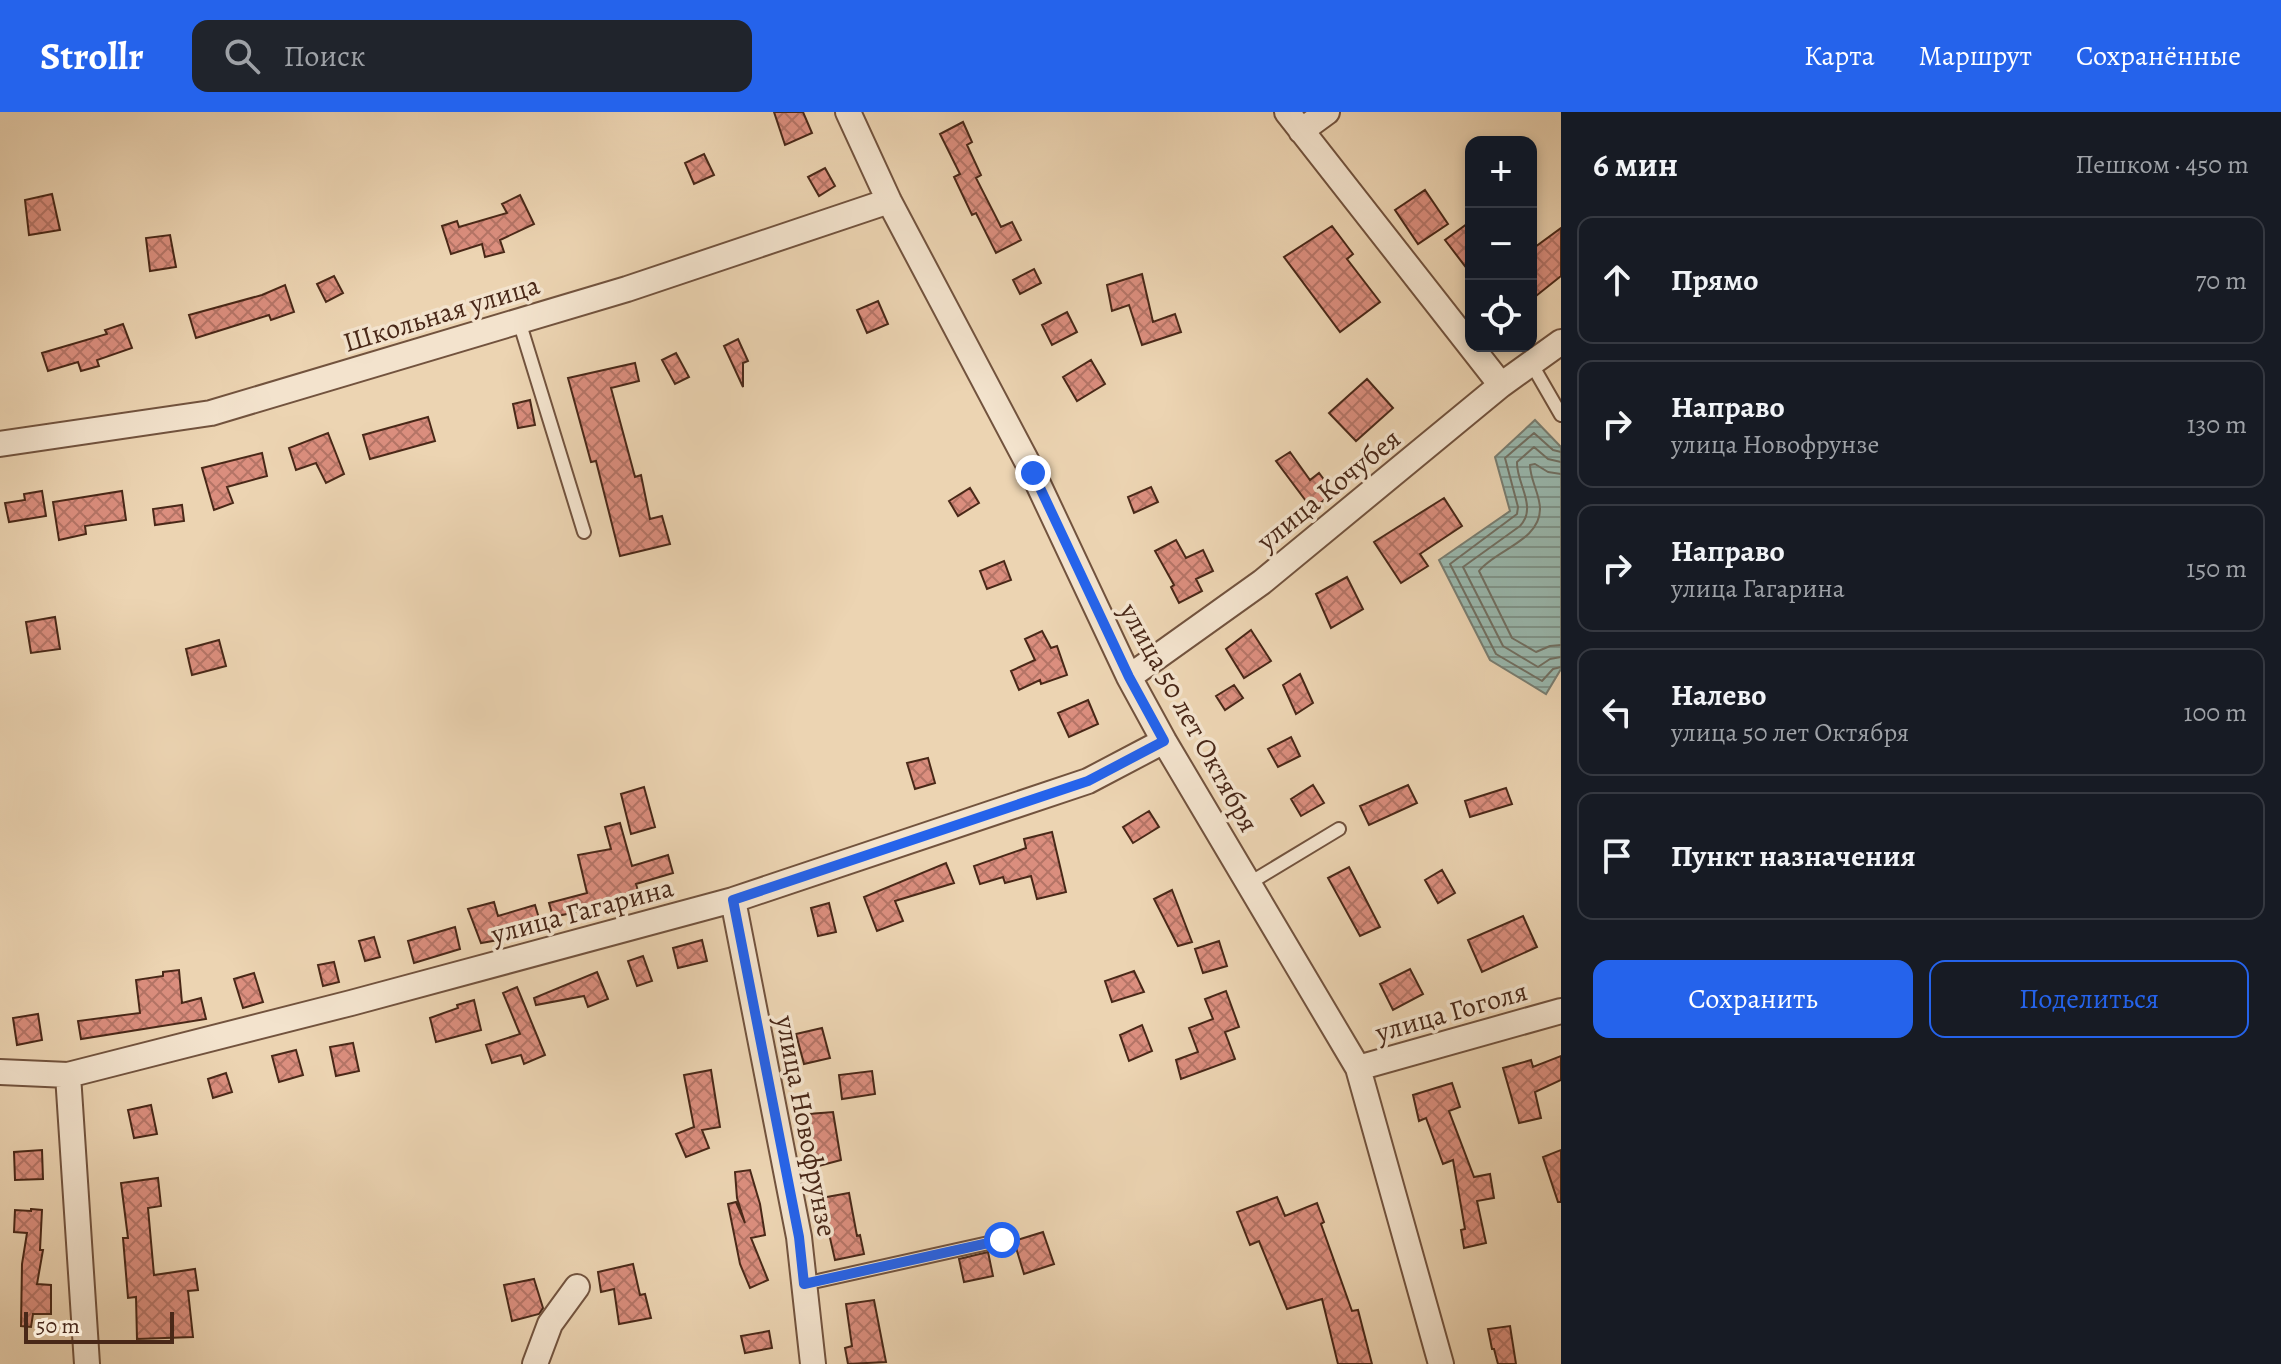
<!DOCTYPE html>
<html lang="ru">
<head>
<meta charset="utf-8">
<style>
  :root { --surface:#171b24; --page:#20242c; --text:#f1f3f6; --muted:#9ea1a6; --line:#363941; --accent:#2563eb }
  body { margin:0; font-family:Alegreya,serif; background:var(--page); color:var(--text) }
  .controls { position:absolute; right:24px; top:24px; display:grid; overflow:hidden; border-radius:16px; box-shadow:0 4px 12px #0003 }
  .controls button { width:72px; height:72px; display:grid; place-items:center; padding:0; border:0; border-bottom:2px solid var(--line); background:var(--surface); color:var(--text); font:40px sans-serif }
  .scale { position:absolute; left:24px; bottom:20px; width:150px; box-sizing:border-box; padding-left:8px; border:4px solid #492818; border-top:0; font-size:22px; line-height:28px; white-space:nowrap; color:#492818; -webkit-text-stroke:6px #f3e3cd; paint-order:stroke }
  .stop { position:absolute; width:24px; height:24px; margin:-18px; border:6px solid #2563eb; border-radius:50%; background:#fff }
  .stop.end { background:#2563eb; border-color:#fff; box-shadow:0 2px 8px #0008 }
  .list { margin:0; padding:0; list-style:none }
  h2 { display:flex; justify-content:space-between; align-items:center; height:104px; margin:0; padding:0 32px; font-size:34px }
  h2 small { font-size:26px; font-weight:400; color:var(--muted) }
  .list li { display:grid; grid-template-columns:52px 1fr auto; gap:24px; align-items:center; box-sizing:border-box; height:128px; margin:0 16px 16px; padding:0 16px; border:2px solid var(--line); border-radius:16px }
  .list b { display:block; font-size:30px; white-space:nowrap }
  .list p { margin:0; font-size:26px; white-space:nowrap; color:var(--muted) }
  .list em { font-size:26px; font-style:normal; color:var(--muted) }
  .actions { display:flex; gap:16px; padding:24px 32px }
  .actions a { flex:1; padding:18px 0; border:2px solid var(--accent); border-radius:16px; text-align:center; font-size:28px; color:var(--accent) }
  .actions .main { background:var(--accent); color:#fff }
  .icon { flex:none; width:44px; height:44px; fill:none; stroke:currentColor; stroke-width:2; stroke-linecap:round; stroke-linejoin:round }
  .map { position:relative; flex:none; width:1561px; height:1252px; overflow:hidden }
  header { display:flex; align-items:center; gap:48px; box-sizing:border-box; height:112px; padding:0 40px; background:var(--accent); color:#fff }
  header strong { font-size:38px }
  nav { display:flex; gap:44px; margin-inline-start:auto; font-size:28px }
  .search { width:560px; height:72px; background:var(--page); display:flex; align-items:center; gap:20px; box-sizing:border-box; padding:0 28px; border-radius:16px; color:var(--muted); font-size:30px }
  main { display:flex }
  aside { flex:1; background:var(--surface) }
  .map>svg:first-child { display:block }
  .water { fill:url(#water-rules); stroke:#797e72; stroke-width:2 }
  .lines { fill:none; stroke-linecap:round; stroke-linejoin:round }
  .shore { stroke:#717063; stroke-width:2 }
  .building { fill:url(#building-cross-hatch); stroke:#492818; stroke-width:2 }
  .service-casing { stroke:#72533e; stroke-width:16 }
  .minor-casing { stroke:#72533e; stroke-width:28 }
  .service { stroke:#f3e3cd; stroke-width:12 }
  .minor { stroke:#f3e3cd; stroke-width:24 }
  .route { stroke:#2563eb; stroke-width:10 }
  .labels { text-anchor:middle; stroke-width:7; stroke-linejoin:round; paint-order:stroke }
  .street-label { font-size:28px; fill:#492818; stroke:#f3e3cd }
</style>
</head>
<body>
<header>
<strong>Strollr</strong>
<div class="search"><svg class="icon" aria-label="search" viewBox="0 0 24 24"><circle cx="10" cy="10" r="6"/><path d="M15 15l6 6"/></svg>Поиск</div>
<nav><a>Карта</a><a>Маршрут</a><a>Сохранённые</a></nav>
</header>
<main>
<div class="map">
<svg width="1561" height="1252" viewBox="0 0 1561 1252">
  <defs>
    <pattern id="water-rules" width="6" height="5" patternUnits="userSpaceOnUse" patternTransform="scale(2)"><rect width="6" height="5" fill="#99b8ae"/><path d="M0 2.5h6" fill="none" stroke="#7f968d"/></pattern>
    <pattern id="building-cross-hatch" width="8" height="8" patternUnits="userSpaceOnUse" patternTransform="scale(2)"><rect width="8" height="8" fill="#db8e7e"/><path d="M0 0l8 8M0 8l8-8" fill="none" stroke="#b47466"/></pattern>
  </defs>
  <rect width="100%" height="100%" fill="#ecd4b2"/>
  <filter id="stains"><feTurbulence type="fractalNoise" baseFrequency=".0025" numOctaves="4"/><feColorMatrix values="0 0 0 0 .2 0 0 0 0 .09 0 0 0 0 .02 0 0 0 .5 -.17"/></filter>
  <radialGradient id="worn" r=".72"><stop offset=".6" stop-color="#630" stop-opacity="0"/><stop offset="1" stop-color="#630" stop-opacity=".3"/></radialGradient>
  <!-- water -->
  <path class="water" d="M1535,308L1561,335V557L1546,582L1490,548L1439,448L1510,399L1495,345Z"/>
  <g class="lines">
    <!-- shore -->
    <path class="shore" d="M1561,340L1553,338L1534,321L1505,346L1518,395L1517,402L1450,452L1496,542L1542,569L1553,557L1561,555
      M1561,350L1548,347L1534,335L1517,350C1516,371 1538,395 1520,414L1463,455L1503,534L1538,555L1550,547L1561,545
      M1561,362L1548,360L1535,352L1530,353C1530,368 1540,382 1540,397C1540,429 1495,438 1479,459L1512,526L1536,540L1550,534L1561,533"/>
  </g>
  <!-- building -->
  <path class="building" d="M774,0H803L812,21L785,33Z
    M963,10L972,30L967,33L981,63L976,66L1001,115L1012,110L1021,128L996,141L976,101L972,103L954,65L960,62L940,22Z
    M704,42L714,63L694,72L685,51Z
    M825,56L835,74L819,84L808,65Z
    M1425,78L1448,112L1418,132L1395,98Z
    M52,82L60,118L29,123L25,88Z
    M520,83L534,112L500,128L504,140L485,145L482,132L451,142L442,114L457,109L459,115L507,101L502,92Z
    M1471,109V162L1445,128Z
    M1332,114L1353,142L1347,147L1380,190L1340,220L1284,145Z
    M1561,116V164L1531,188V138Z
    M170,123L176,155L150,159L146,126Z
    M1034,157L1041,171L1020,182L1013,168Z
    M1142,162L1153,210L1175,202L1181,220L1142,233L1129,193L1112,199L1107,173Z
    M334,164L343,181L326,190L317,172Z
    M285,173L294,200L271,208L269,203L196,226L189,203L262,183Z
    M878,189L888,212L867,221L857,198Z
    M1067,200L1077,220L1052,233L1042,213Z
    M123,212L132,236L97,248L99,254L81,259L78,250L48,259L42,241L107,222L105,218Z
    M738,227L748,249L743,251V275L724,234Z
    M676,241L689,265L675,272L662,248Z
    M1091,248L1105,272L1077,289L1063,265Z
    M635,251L639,269L611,276L635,365L641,363L650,407L662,404L670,432L620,444L596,349L591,350L568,266Z
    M1367,267L1393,296L1356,329L1329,301Z
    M530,288L535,313L518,316L513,292Z
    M428,305L435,329L370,347L363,323Z
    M328,321L344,362L326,371L316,351L296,358L289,336Z
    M1290,340L1310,368L1319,361L1334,381L1312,397L1276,349Z
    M262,341L267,364L227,375L233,391L214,398L202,356Z
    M1151,375L1158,390L1134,401L1128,385Z
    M970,376L979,391L958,404L949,389Z
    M42,379L46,404L9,410L5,391L25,388L24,382Z
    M122,379L126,408L85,414L86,422L59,428L53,390Z
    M1444,386L1462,414L1420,442L1428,454L1401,471L1374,430Z
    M182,393L184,409L155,413L153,397Z
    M1176,428L1186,446L1203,438L1213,459L1196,467L1202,479L1179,491L1171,475L1174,473L1155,439Z
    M1004,449L1011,468L987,477L980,459Z
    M1347,465L1363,497L1331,516L1316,482Z
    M55,505L60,537L31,541L26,510Z
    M1251,518L1271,549L1244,566L1226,537Z
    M1042,519L1051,536L1057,534L1067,563L1041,572L1040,568L1019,578L1011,559L1035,548L1025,527Z
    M219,528L226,554L192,563L186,537Z
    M1300,562L1313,591L1296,602L1283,573Z
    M1234,573L1243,586L1225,598L1216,584Z
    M1088,588L1098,612L1069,625L1058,601Z
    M1291,625L1300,644L1278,655L1268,637Z
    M928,646L935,671L915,677L907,651Z
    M1313,673L1324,691L1301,704L1291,687Z
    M1408,673L1417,691L1369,713L1360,694Z
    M644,675L655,715L631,722L621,682Z
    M1506,676L1512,692L1470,705L1465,689Z
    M1149,699L1159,715L1133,731L1123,715Z
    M620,711L632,754L668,743L673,761L636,772L640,786L553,805L549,791L587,781L578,743L611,737L605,715Z
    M1052,720L1066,780L1037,787L1031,764L1005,771L1003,765L980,772L974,754L1026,736L1024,727Z
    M946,751L954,771L895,789L903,809L877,819L864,785Z
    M1349,755L1380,815L1360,824L1328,766Z
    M1442,758L1455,781L1438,791L1425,768Z
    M1172,778L1192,830L1178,834L1154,787Z
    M494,790L498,804L535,793L541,813L504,827L481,831L468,797Z
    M829,791L836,820L818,824L811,796Z
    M1523,804L1537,835L1482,860L1468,828Z
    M455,815L460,837L414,851L408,829Z
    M374,825L380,845L365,849L359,829Z
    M702,828L707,849L678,856L673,836Z
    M1219,829L1227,854L1203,861L1195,837Z
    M643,844L652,869L637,874L628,849Z
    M334,850L339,870L323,874L318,853Z
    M1410,857L1423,882L1393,898L1380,872Z
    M179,858L182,891L201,886L206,907L81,927L78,909L140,901L136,868L163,864V860Z
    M1134,859L1144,880L1112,890L1105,869Z
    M597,860L608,887L588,895L584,884L536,893L534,886Z
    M254,861L263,890L243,896L234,867Z
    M517,875L545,943L524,952L521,943L492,951L486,933L520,922L503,881Z
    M1226,879L1239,915L1225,920L1235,947L1181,967L1176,948L1198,940L1189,916L1213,907L1205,887Z
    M474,888L481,918L436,930L430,906L458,896L457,893Z
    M38,902L42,928L17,933L13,906Z
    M1142,913L1152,939L1129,949L1120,923Z
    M822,916L830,946L804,952L796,922Z
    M353,931L359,959L336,964L330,935Z
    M296,938L303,963L279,970L272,944Z
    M1561,944V968L1535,980L1541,1006L1519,1011L1503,956L1531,948L1533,955Z
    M711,958L720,1015L702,1018L709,1036L686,1045L676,1022L694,1015L684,963Z
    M872,959L875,982L842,987L839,963Z
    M226,961L232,980L213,986L208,967Z
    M1452,971L1460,995L1449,999L1474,1065L1490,1062L1494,1086L1477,1089L1486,1131L1464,1136L1461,1118L1465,1117L1453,1048L1443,1052L1426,1006L1419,1009L1413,983Z
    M151,993L157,1022L134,1026L128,998Z
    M833,1000L841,1048L811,1056L807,1039L813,1037L809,1002Z
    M42,1038L43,1067L15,1068L14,1040Z
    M1561,1038V1090H1558L1543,1045Z
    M750,1058L760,1092L765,1123L751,1126L768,1168L750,1176L740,1152L728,1092L736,1090L745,1111L737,1086L735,1060Z
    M158,1066L161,1094L148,1096L154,1163L195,1157L198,1178L188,1179L193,1225L137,1227L136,1185L128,1186L123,1126H128L121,1071Z
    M849,1081L857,1124L860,1123L864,1142L835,1148L821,1086Z
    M1277,1085L1285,1104L1317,1091L1324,1110L1321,1112L1352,1199L1358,1198L1372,1252H1338L1322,1187L1287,1197L1259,1129L1250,1133L1237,1100Z
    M31,1097L42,1098L40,1138H43L37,1172L51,1173V1202H33L31,1215L21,1214L22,1152L27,1121L14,1120L15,1098L31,1099Z
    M1043,1120L1054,1152L1024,1162L1014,1129Z
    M988,1140L993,1164L964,1170L959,1147Z
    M633,1152L640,1183L645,1182L651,1206L619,1212L614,1177L601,1180L598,1160Z
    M534,1167L543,1196L539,1202L512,1209L504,1173Z
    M874,1188L886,1250L848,1252L845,1236L852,1234L846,1192Z
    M1510,1214L1516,1252H1498L1494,1237H1492L1488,1217Z
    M769,1219L772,1236L745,1241L741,1224Z"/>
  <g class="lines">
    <defs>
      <path id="service" d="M519,209L584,420
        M1531,251L1561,303
        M1248,772L1339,717
        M804,1172L1002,1128"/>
      <path id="minor" d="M848,0L889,89L1033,361L1129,565L1164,629L1358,956L1441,1252
        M1287,0L1501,273
        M1301,19L1327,0
        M0,332L211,301L627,177L889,89
        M1129,565L1262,470L1501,273L1561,230
        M733,788L799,1125L813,1252
        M1358,956L1561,899
        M0,960L68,963L351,891L733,788L1088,669L1164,629
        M68,963L87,1252
        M535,1252L550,1212L577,1175"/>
    </defs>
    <!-- service casing -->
    <use href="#service" class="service-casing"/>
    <!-- minor casing -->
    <use href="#minor" class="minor-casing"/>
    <!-- service -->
    <use href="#service" class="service"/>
    <!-- minor -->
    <use href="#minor" class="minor"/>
  </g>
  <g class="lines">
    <!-- route -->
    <path class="route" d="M1002,1128L804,1172L799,1125L733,788L1088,669L1164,629L1129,565L1033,361"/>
  </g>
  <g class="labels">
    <!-- street labels -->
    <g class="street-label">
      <text transform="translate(441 201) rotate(-17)" y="10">Школьная улица</text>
      <text transform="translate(1328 377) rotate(-39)" y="10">улица Кочубея</text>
      <text transform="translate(1190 605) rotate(61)" y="10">улица 50 лет Октября</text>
      <text transform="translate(582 798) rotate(-15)" y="10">улица Гагарина</text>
      <text transform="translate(1451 899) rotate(-16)" y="10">улица Гоголя</text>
      <text transform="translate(807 1014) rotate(79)" y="10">улица Новофрунзе</text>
    </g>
  </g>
  <rect width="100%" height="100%" filter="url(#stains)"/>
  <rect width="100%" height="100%" fill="url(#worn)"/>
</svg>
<div class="controls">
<button>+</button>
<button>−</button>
<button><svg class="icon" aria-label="locate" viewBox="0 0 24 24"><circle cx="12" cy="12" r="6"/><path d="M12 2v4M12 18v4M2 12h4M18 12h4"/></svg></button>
</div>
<div class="scale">50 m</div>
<div class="stop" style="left:1002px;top:1128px"></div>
<div class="stop end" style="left:1033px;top:361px"></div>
</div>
<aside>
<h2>6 мин<small>Пешком · 450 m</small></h2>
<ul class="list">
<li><svg class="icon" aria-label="ahead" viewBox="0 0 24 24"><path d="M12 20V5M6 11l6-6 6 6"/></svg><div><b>Прямо</b></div><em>70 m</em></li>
<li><svg class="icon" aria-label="right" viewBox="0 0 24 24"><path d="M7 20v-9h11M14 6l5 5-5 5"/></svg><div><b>Направо</b><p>улица Новофрунзе</p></div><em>130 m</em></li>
<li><svg class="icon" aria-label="right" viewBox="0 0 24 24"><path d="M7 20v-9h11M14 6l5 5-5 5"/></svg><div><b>Направо</b><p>улица Гагарина</p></div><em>150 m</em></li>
<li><svg class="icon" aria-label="left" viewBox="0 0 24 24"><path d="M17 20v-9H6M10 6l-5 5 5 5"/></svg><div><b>Налево</b><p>улица 50 лет Октября</p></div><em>100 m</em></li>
<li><svg class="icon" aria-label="arrive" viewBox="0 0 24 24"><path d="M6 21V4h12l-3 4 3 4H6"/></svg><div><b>Пункт назначения</b></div></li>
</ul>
<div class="actions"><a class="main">Сохранить</a><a>Поделиться</a></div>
</aside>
</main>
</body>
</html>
